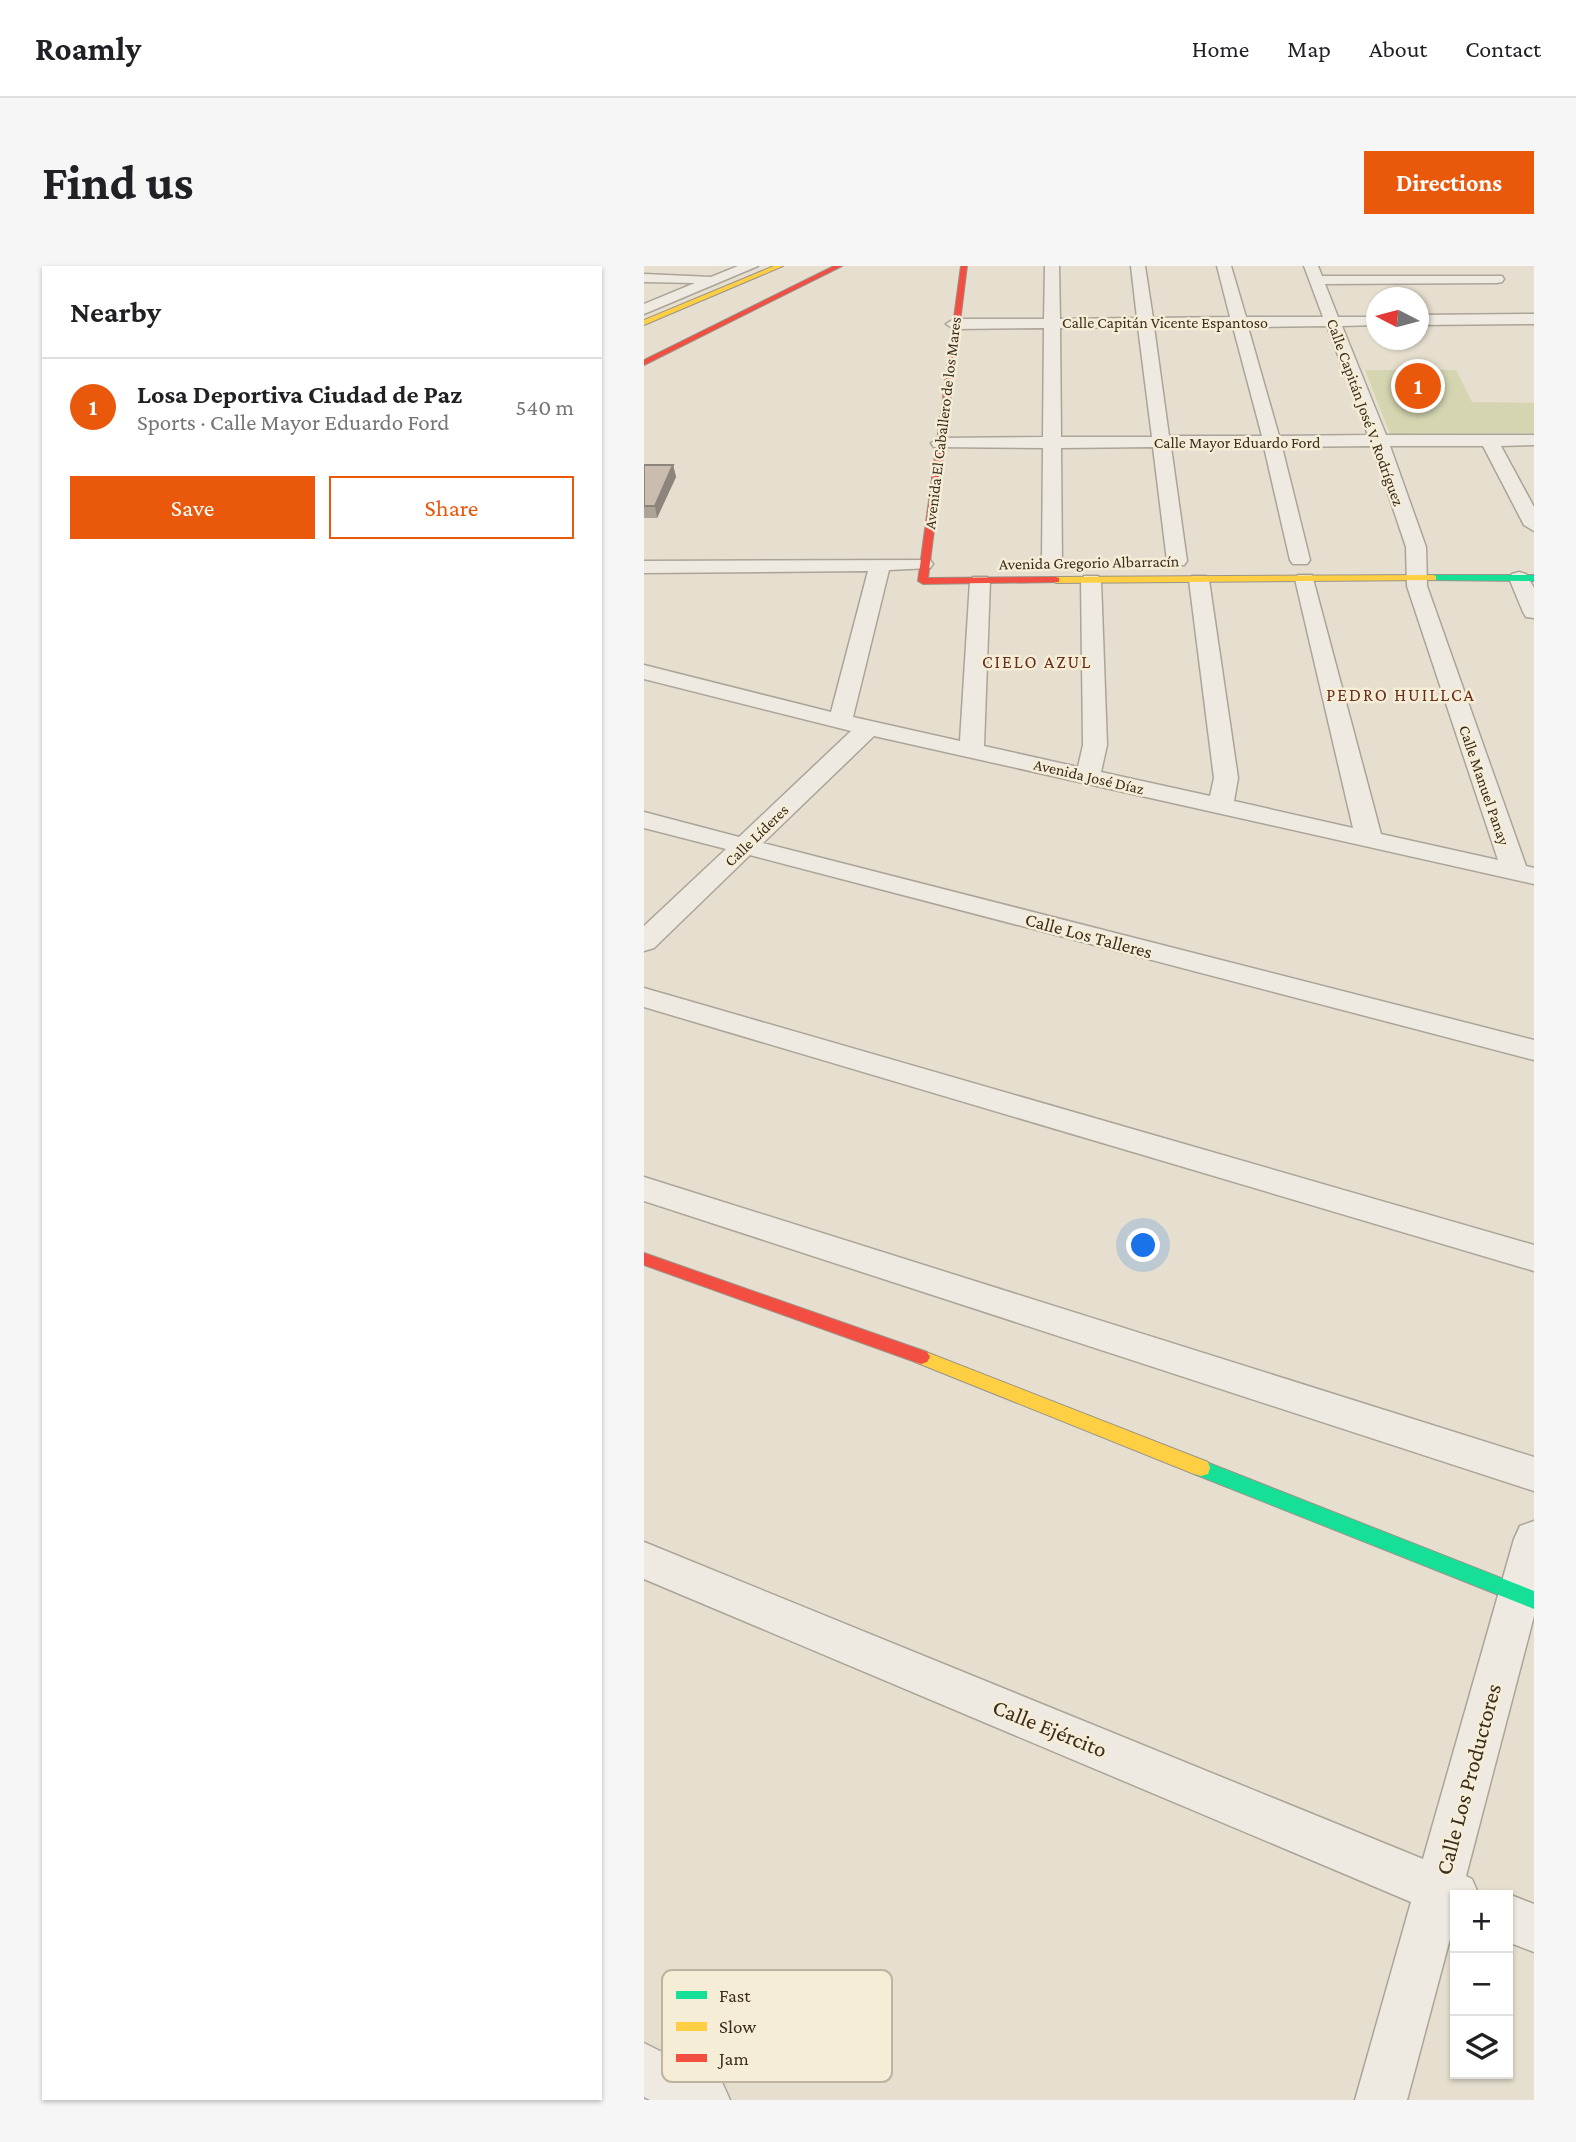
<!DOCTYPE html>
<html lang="en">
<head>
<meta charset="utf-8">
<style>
  :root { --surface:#fff; --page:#f6f6f6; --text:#202124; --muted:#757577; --line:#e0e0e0; --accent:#ea580c }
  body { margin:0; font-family:"Crimson Pro",serif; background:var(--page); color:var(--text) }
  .controls { position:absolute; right:21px; bottom:21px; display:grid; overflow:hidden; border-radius:0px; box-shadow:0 2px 5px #0004 }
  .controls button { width:63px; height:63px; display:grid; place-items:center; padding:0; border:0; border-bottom:2px solid var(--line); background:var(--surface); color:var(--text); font:35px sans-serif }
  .compass { position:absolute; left:722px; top:21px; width:63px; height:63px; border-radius:50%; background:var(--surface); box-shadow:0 2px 5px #0004; rotate:276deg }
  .you { position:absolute; left:500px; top:980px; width:24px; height:24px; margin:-18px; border:5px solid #fff; border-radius:50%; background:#1a73e8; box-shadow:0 0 0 10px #1a73e833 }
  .badge { display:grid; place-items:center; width:46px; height:46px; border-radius:50%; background:var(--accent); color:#fff; font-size:23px; font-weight:700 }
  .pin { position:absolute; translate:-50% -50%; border:4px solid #fff; box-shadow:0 2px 7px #0006 }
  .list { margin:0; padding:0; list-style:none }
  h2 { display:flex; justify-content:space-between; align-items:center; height:91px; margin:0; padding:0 28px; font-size:30px }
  h2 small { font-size:23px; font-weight:400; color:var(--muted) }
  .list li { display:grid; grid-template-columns:46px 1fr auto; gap:21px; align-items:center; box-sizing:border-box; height:98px; padding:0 28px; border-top:2px solid var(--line) }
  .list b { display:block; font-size:26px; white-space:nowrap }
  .list p { margin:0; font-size:23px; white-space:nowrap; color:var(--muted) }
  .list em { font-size:23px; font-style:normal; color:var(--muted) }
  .actions { display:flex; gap:14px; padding:21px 28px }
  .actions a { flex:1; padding:16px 0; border:2px solid var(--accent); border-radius:0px; text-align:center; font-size:24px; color:var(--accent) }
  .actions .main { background:var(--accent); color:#fff }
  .icon { flex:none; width:38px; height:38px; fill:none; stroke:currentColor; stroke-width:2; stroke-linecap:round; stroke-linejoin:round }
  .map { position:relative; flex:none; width:890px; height:1834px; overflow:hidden; border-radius:0px }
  header { display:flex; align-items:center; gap:42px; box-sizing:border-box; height:98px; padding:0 35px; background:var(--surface); border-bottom:2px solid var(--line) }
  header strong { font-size:33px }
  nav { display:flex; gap:38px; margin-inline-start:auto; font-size:24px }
  .intro { display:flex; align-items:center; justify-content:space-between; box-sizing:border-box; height:168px; padding:0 42px }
  h1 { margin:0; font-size:49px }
  .button { padding:18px 32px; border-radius:0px; background:var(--accent); color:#fff; font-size:24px; font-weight:700 }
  main { display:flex; gap:42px; padding:0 42px }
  aside { flex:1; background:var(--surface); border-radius:0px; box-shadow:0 2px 5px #0004 }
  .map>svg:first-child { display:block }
  .green { fill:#d5d6b1 }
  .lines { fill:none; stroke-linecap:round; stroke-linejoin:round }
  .street-casing { stroke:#aba498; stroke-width:3 }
  .fast-casing { stroke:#9b9488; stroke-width:2 }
  .slow-casing { stroke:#9b9488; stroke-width:2 }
  .jam-casing { stroke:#9b9488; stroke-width:2 }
  .street { fill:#eeeae1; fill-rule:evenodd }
  .fast { fill:#16e098; fill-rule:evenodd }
  .slow { fill:#ffcf43; fill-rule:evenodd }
  .jam { fill:#f24e42; fill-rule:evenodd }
  .wall { fill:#aea397 }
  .shaded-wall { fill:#8d847b }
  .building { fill:#cabdb0; stroke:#8d847b; stroke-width:2 }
  .labels { text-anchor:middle; stroke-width:5; stroke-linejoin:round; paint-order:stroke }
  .far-street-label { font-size:16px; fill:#3b2d1f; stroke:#f6edd6 }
  .far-neighbourhood-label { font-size:18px; letter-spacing:2px; fill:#682e1e; stroke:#f6edd6 }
  .street-label { font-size:19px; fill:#3b2d1f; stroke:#f6edd6 }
  .near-street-label { font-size:23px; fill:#3b2d1f; stroke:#f6edd6 }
  .key { fill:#f6edd6; stroke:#beb39f; stroke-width:2 }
  .key-label { font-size:19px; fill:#3b2d1f }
</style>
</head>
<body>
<header>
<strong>Roamly</strong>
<nav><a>Home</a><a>Map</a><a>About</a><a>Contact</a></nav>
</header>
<div class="intro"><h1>Find us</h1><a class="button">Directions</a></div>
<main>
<aside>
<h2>Nearby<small></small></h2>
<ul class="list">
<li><span class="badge">1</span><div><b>Losa Deportiva Ciudad de Paz</b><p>Sports · Calle Mayor Eduardo Ford</p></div><em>540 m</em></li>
</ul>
<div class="actions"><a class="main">Save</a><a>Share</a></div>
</aside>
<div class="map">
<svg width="890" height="1834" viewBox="0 0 890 1834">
  <rect width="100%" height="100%" fill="#e6dfcf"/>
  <!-- green -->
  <path class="green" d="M721,104H812L828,136L890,137V167L746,168Z"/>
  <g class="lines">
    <defs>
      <path id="street" d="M94,0H114L0,48V38L51,17L0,16V8L67,11Z
        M401,0H415L416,53L493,52L487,0H501L509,52L586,51L573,0H587L602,51H679L660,0H674L678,10H858L860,13L858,16L853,17L681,18L694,51H732V59L698,60L742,169H890V179L857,180L890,241V265L880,259L839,180H746L782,281L783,320L882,600L890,602V618L230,470L119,577L890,774V794L106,589L10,682L0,685V660L82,583L0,562V546L95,571L207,465L0,413V399L187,446L224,305L0,307V295L286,294L289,298L286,302L245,304L209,451L316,475L326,315L329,311H343L346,315L340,480L434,501L439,479L437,314L440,310H454L457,314L463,479L457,506L566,530L570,512L545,314L548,310H562L565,314L594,512L590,535L709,562L651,313L654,309H668L737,568L854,594L763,320L762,281L728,180L638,181L666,294L663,298H649L646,294L620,181H527L543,295L540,299H526L523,295L509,181L417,182L418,297L415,301H401L398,297L399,182L290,181L287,177L296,172L399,171L400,62L310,63L302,58L310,53H400ZM683,60L724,169L635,170L604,61ZM494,61L508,171H417L416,62ZM510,61H589L618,170H525Z
        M890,48V58L774,59V49Z
        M875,306L882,308L890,322V352L882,351L879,346L865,312L868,308Z
        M0,722L890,979V1005L0,741Z
        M0,911L890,1191V1225L0,935Z
        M890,1255V1350L822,1610L828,1613L835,1629H811V1654L763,1834H711L767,1636L0,1313V1276L779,1593L870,1273L876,1260Z
        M864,1628L890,1638V1686L864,1676V1629H860Z
        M0,1777L78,1816L86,1834H6L0,1831Z"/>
      <path id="fast" d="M789,309H890V315L786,314V310Z
        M557,1194L890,1325V1343L550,1208L548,1202L550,1196Z"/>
      <path id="slow" d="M130,0H139L0,59V54Z
        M789,309L792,310V314L412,317L407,314L412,311Z
        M277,1084L564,1196L566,1202L564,1208L557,1210L550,1208L271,1096L268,1091L271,1086Z"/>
      <path id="jam" d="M190,0H198L0,99V94Z
        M317,0H323L284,312L412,311L415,312V316L279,318L274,315Z
        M0,987L283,1086L286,1091L283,1096L277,1098L0,999Z"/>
    </defs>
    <!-- street casing -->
    <use href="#street" class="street-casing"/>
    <!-- fast casing -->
    <use href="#fast" class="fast-casing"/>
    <!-- slow casing -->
    <use href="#slow" class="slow-casing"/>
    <!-- jam casing -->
    <use href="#jam" class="jam-casing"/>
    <!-- street -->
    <use href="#street" class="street"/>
    <!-- fast -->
    <use href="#fast" class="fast"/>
    <!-- slow -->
    <use href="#slow" class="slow"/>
    <!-- jam -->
    <use href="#jam" class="jam"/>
  </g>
  <!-- wall -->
  <path class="wall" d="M0,199H29L32,211L13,252H0Z"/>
  <!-- shaded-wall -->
  <path class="shaded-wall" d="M29,199L32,211L13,252L11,240Z"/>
  <!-- building -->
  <path class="building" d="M0,199H29L11,240H0Z"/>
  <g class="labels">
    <!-- far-street labels -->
    <g class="far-street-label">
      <text x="521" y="62">Calle Capitán Vicente Espantoso</text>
      <text transform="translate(722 146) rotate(70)" y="6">Calle Capitán José V. Rodríguez</text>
      <text transform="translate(298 157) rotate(-83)" y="6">Avenida El Caballero de los Mares</text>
      <text x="593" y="182">Calle Mayor Eduardo Ford</text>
      <text transform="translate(445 296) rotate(-1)" y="6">Avenida Gregorio Albarracín</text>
      <text transform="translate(445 510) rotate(13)" y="6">Avenida José Díaz</text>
      <text transform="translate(841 519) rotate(71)" y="6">Calle Manuel Panay</text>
      <text transform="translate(112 569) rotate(-44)" y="6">Calle Líderes</text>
    </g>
    <!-- far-neighbourhood labels -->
    <g class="far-neighbourhood-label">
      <text x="393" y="402">CIELO AZUL</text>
      <text x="757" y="435">PEDRO HUILLCA</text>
    </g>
    <!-- street labels -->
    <g class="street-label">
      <text transform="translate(445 669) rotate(15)" y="7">Calle Los Talleres</text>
    </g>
    <!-- near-street labels -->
    <g class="near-street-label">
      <text transform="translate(406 1462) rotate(22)" y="8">Calle Ejército</text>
      <text transform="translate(824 1513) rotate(-75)" y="8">Calle Los Productores</text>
    </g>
  </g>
  <!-- legend -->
  <rect x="18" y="1704" width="230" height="112" rx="10" class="key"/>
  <rect x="32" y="1725" width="31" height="8" fill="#16e098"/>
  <rect x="32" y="1756" width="31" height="9" fill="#ffcf43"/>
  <rect x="32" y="1788" width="31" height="8" fill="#f24e42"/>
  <g class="key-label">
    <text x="75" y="1736">Fast</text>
    <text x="75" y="1767">Slow</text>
    <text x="75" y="1799">Jam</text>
  </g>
</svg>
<div class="controls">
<button>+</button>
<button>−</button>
<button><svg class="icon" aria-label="layers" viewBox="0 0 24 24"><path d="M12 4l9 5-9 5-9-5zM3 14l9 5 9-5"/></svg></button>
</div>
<svg class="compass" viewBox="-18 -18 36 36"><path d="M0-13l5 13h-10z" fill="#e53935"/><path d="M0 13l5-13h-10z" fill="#757577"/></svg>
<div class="you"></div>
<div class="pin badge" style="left:774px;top:120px">1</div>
</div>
</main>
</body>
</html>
